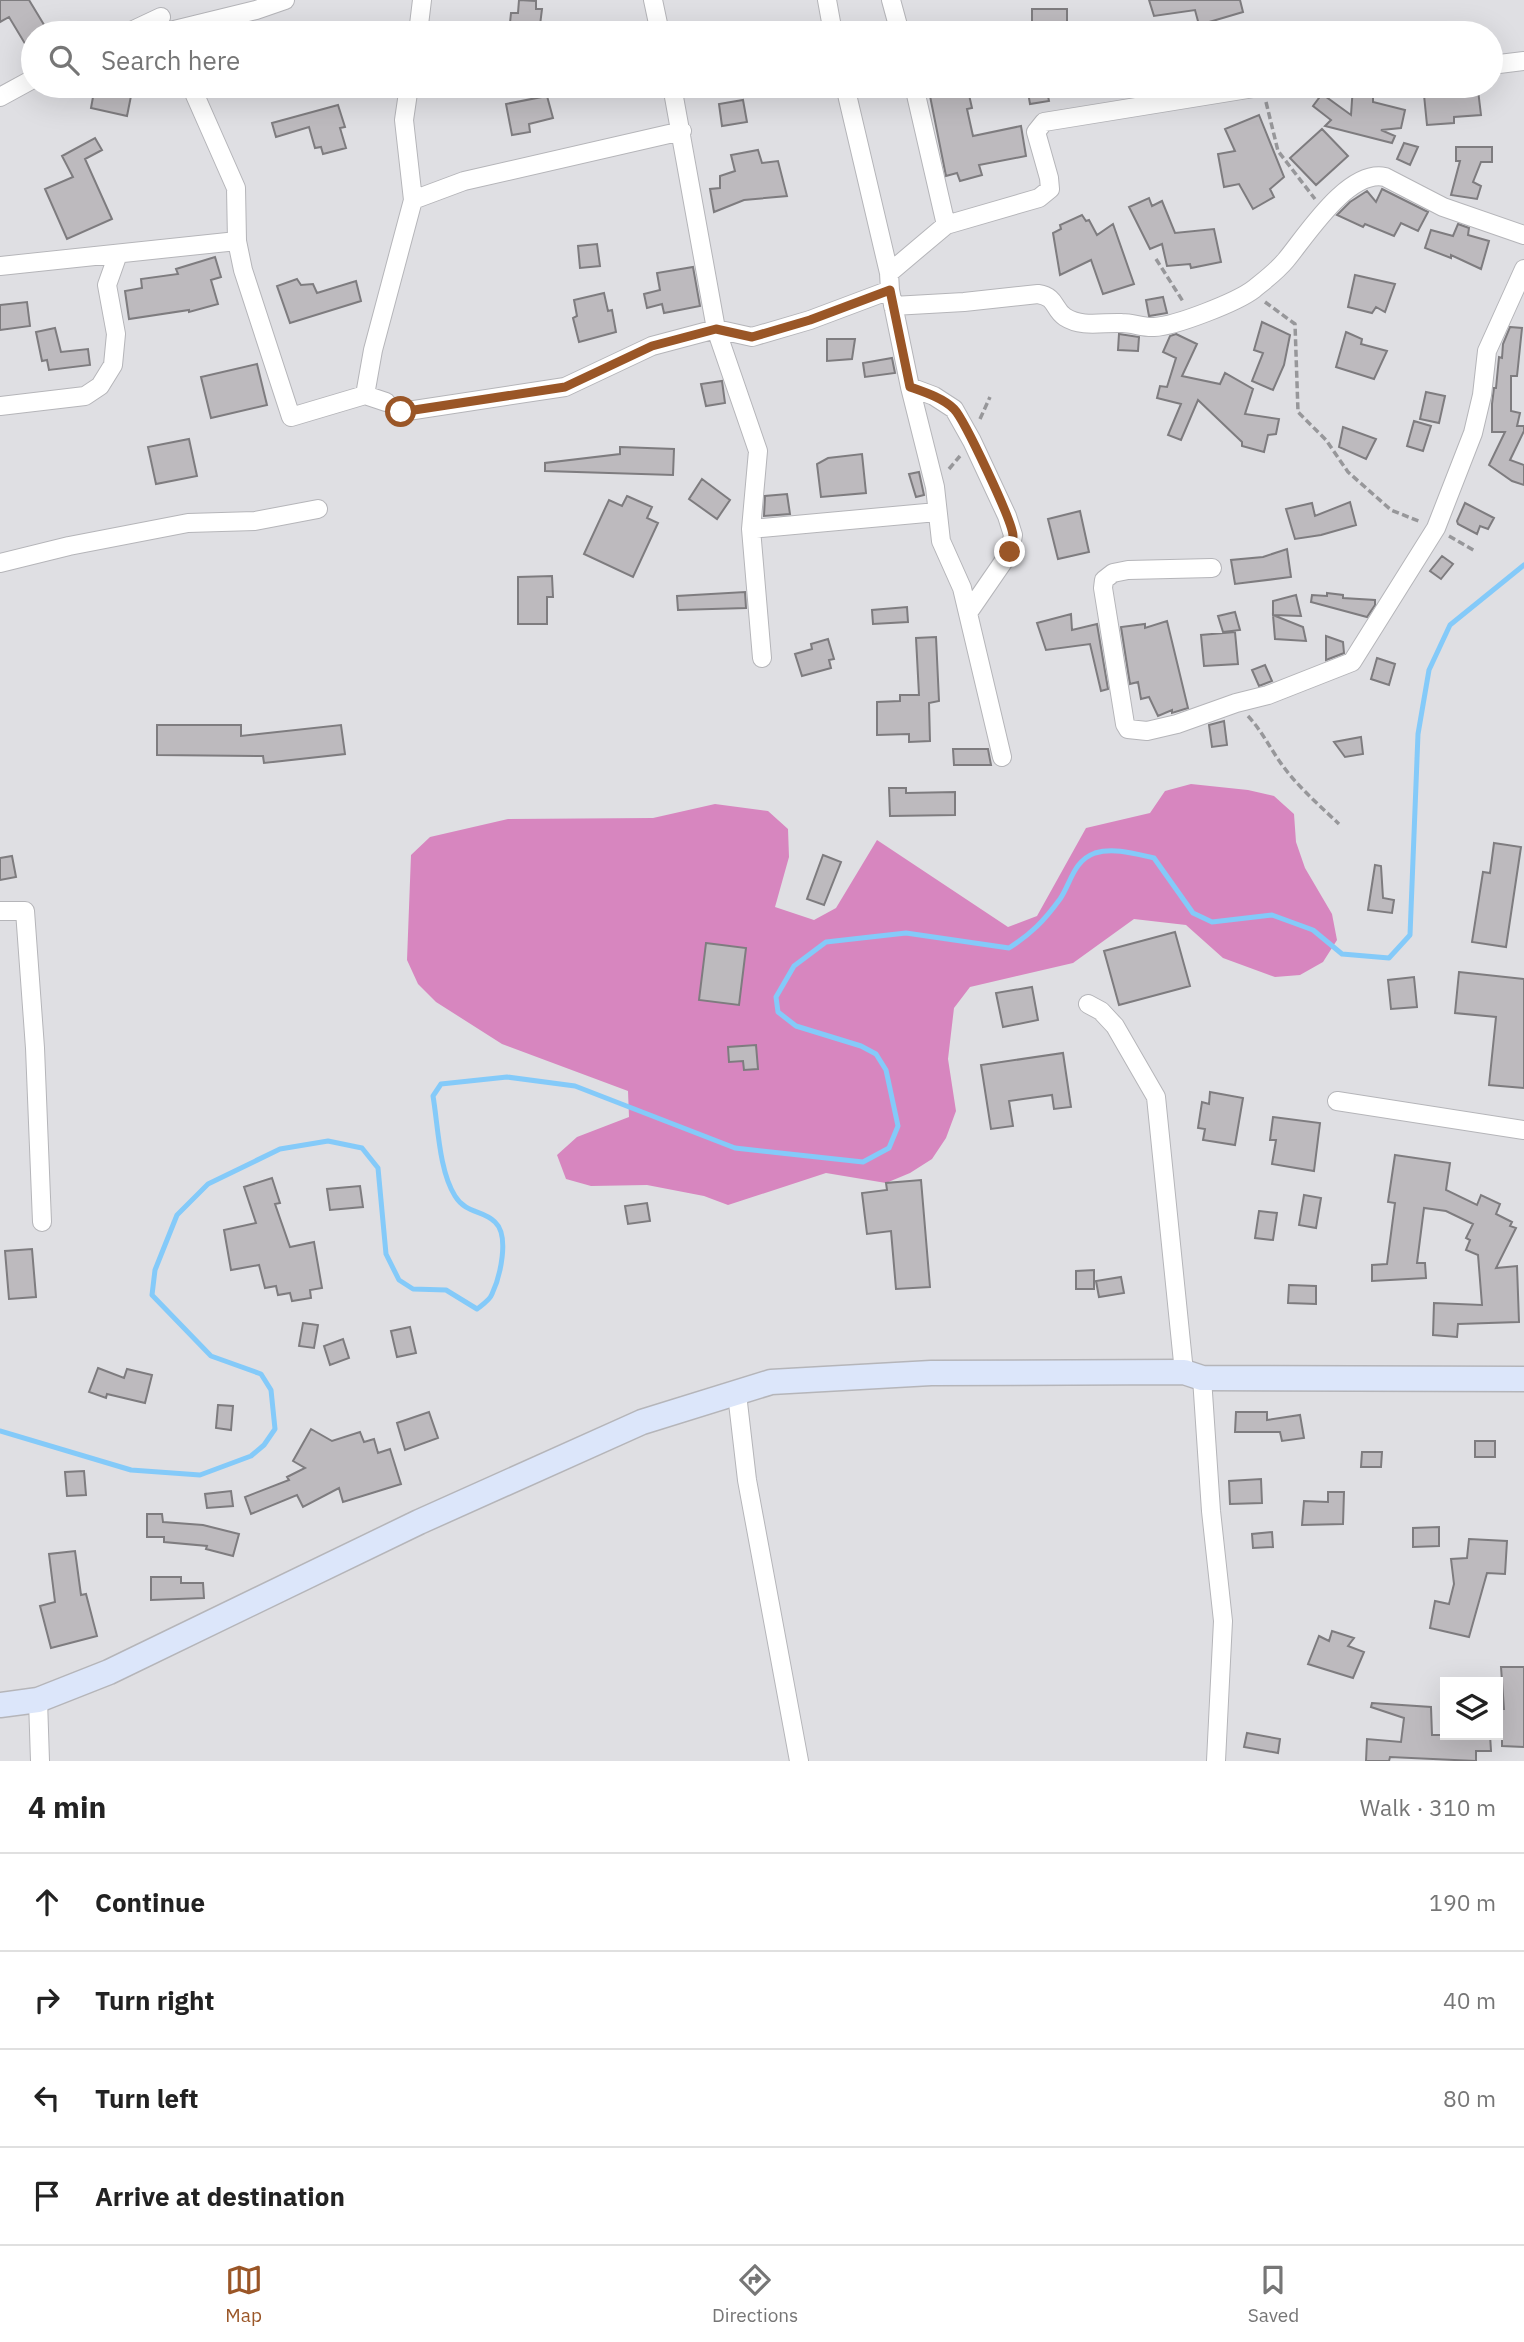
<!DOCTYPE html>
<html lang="en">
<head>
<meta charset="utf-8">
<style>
  :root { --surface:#fff; --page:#f6f6f6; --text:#222; --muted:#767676; --line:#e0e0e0; --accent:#9a5627 }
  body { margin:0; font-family:"IBM Plex Sans",sans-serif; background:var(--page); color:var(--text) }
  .controls { position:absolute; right:21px; bottom:21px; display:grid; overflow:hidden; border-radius:0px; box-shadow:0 7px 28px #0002 }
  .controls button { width:63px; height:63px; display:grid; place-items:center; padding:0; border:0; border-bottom:2px solid var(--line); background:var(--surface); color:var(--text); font:35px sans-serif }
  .stop { position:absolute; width:21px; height:21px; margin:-16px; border:5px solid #9a5627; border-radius:50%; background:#fff }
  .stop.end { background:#9a5627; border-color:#fff; box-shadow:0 2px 7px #0008 }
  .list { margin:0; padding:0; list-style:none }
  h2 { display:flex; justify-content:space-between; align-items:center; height:91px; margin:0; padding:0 28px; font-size:30px }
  h2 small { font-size:23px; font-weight:400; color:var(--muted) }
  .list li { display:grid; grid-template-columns:46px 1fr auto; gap:21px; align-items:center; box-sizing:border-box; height:98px; padding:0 28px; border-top:2px solid var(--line) }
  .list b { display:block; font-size:26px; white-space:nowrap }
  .list em { font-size:23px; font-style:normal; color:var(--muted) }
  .icon { flex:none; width:38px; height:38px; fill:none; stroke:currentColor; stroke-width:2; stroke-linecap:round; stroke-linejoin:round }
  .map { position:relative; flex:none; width:1524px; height:1761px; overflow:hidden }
  .search { position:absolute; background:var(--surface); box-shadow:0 7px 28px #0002; left:21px; right:21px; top:21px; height:77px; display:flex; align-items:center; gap:18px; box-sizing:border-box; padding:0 24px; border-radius:38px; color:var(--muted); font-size:26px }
  .sheet { height:483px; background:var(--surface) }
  nav { display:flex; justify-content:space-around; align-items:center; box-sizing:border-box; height:98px; border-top:2px solid var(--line); background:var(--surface); font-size:19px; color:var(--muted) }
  nav a { display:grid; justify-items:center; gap:4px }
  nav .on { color:var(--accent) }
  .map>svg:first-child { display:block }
  .forest { fill:#d786bf }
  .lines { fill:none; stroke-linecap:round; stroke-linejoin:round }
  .stream { stroke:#84caf9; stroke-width:5 }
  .building { fill:#bdbabe; stroke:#7e7c7f; stroke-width:2 }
  .street-casing { stroke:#b5b5b9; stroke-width:20 }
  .secondary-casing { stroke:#b5b5b9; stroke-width:27 }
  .path { stroke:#97979a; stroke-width:3.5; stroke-dasharray:7 3.5; stroke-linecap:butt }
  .street { stroke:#fff; stroke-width:18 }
  .secondary { stroke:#dce6fa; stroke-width:24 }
  .route { stroke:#9a5627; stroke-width:9 }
</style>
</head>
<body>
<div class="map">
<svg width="1524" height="1761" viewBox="0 0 1524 1761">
  <rect width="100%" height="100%" fill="#dfdfe3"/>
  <!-- forest -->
  <path class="forest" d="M1191,784L1248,790L1274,796L1294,814L1296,842L1305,868L1332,914L1337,940L1323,962L1300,975L1275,977L1223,958L1186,925L1134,919L1073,963L970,987L954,1008L948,1059L956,1111L946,1138L932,1159L910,1173L886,1183L826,1173L728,1205L704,1196L647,1185L591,1186L566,1179L557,1155L577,1137L629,1117L628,1091L502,1044L436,1002L418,984L407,960L411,855L430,837L508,819L653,818L715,804L768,811L788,829L789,857L775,907L814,920L836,908L877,840L1008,927L1037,916L1086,828L1150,813L1165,791Z"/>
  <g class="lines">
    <!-- stream -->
    <path class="stream" d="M0,1431L131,1470L200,1475L251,1456L264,1445L275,1429L271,1390L261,1374L211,1356L152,1295L155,1270L177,1215L208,1184L280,1149L328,1141L362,1148L378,1168L386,1254L399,1280L413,1289L446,1290L477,1309C482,1305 490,1300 492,1294C500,1277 510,1236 495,1222C483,1210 466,1214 455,1196C439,1171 438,1125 433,1096L441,1084L507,1077L575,1086L735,1148L863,1162L889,1148L898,1126L886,1070L876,1054L861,1046L796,1026L778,1012L776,997L794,966L826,942L906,933L1009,948C1031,934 1044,921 1060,899C1071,883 1073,861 1095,853C1114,847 1136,854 1154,858L1193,913L1212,922L1272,915L1313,930L1342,954L1389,958L1410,935L1418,734L1429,670L1450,625L1524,565"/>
  </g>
  <!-- building -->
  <path class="building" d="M0,0H29L49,33H33V57L9,17L0,22Z
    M519,0L536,1V9H542L539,33H509L511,13H518Z
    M1149,0H1240L1243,12L1199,25L1195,10L1154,16Z
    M1032,9H1067V33H1032Z
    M95,86H133L127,116L91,108Z
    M928,86H967L972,108L967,109L973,136L1021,126L1026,156L979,165L982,175L960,181L957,173L946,176Z
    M1027,86H1046L1049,101L1030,104Z
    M1353,86H1373V102L1405,110L1401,128L1381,130L1395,136L1392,143L1325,126L1331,120L1313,106L1322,94L1351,115Z
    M1478,90L1481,115L1454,117V123L1427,125L1424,95Z
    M547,96L553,118L529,124L530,132L512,135L506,104Z
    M743,100L747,122L722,126L719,104Z
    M338,105L345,127L340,128L346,148L323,154L321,147L315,148L309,127L276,137L272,123Z
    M1259,115L1284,177L1270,189L1274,197L1253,209L1239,184L1224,187L1218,154L1235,151L1225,129Z
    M1322,129L1348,156L1316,185L1290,158Z
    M95,138L102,150L85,159L112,219L67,239L45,189L73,177L62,156Z
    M1404,143L1418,147L1410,165L1397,159Z
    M1456,147H1492V162H1481L1473,182L1481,186L1477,199L1451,195L1460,161H1456Z
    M758,150L762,163L778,161L787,196L744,200L714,212L710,189L720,188V176L735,171L731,155Z
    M1382,189L1428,212L1418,231L1401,223L1394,236L1365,224L1363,227L1337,215L1350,202L1367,191L1376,202Z
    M1149,198L1152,206L1162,201L1175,233L1214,229L1221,262L1191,268L1190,264L1167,266L1162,244L1150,249L1129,207Z
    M1082,215L1086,221L1089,220L1097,235L1113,224L1134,284L1103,294L1091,260L1060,275L1053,233L1061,229L1060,225Z
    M1458,224L1469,228L1468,235L1489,241L1481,269L1451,255V258L1425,248L1431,230L1453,236Z
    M597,244L600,266L580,268L578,246Z
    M215,257L221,277L211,280L218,304L189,312V310L129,319L125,291L142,288L141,279L178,274L176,269Z
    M693,267L700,306L664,313L662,304L647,308L644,294L660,290L657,273Z
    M1355,275L1395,284L1385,312L1376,307L1372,313L1348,307Z
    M297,279L301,285L313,284L317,293L356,281L361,301L290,323L277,286Z
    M604,293L608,311L612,310L616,332L579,342L573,318L577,316L574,300Z
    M1163,297L1167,313L1149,316L1146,300Z
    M27,302L30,326L0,330V305Z
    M1262,322L1290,335L1284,365L1273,390L1252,381L1263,353L1254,350Z
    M1510,327L1522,328L1517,376H1511V411L1520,413L1517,426H1524V431L1510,460L1524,465V485L1512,481L1489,465L1505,432H1492V404L1494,388H1496L1499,357L1502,358L1503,344Z
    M55,328L61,352L88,349L90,365L49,370L47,360L42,361L36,332Z
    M1346,332L1362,339L1361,344L1387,351L1374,379L1336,367Z
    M1119,334L1139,337L1138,351L1118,350Z
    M1176,334L1197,344L1182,376L1220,384L1225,373L1253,389L1245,414L1279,419L1276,434L1268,435L1264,452L1242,446V442L1198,400L1181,440L1168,435L1181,404L1157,398L1160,386L1167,387L1176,358L1163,352L1170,336Z
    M827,339H855L852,359L827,361Z
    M892,358L895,373L865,377L863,363Z
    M257,364L267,405L211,418L201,377Z
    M722,381L725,403L706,406L701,384Z
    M1426,392L1445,396L1439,423L1420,419Z
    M1414,421L1431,426L1423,451L1407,446Z
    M1343,427L1376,439L1366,459L1339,447Z
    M189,439L197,476L156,484L148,447Z
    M620,447L674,449L673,475L545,471V463L620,454Z
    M862,454L866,493L821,497L817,464L828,458Z
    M919,472L924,495L916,497L909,474Z
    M702,479L730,500L717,519L689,499Z
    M787,494L790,514L764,516L765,496Z
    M627,496L652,507L647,518L658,523L633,577L584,554L609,500L622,506Z
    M1350,502L1356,525L1321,535L1295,539L1286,509L1312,503L1315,516Z
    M1465,503L1494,518L1488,529L1480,526L1477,534L1458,524L1457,521Z
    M1080,511L1089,552L1058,559L1048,519Z
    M1287,549L1291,577L1235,584L1231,560L1263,557Z
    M1442,556L1453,564L1441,579L1430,571Z
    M552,576L553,597H547V624H518V577Z
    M745,592L746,608L678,610L677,596Z
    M1327,593L1343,595V598L1375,600V605L1367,617L1311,602L1312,595L1327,596Z
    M1296,595L1301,616L1273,615V601Z
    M907,607L908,622L873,624L872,610Z
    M1235,612L1240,630L1223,632L1218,616Z
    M1071,614L1072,630L1097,624L1108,689L1101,691L1090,644L1046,650L1037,623Z
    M1273,615L1303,627L1306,641L1275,639Z
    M1167,621L1188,708L1172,713V710L1158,716L1149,697L1141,699L1138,682L1130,684L1121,627L1145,624V628Z
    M1235,632L1238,664L1204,666L1201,635Z
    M1326,636L1343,642L1344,653L1326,660Z
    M936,637L939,701L929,703L930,741L909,742V734L877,735V702L900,701V695H919L916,638Z
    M828,639L834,659L829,660L831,668L802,676L795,654L812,649L811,644Z
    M1377,658L1395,664L1389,685L1371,679Z
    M1265,665L1272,681L1259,686L1252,670Z
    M1224,721L1227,745L1212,747L1209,725Z
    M157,725H241V736L341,725L345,754L264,763L263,756L157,755Z
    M1361,737L1363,754L1345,757L1334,742Z
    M953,749H988L991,765H954Z
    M889,788H906V793L955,792V815L890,816Z
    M1494,843L1521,847L1506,947L1472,942L1483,872L1490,873Z
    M823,855L841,862L824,905L807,899Z
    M12,856L16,877L0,880V858Z
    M1375,865L1381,866L1383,898L1394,900L1392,913L1368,910Z
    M1175,932L1190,986L1119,1005L1104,951Z
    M706,943L746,948L739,1005L699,1000Z
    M1459,972L1524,979V1088L1489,1085L1496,1017L1455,1013Z
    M1414,977L1417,1007L1391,1009L1388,980Z
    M1032,987L1038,1020L1003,1027L996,993Z
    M756,1045L758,1069L744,1070L743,1061L729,1062L728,1047Z
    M1063,1053L1071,1107L1054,1109L1052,1095L1009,1101L1013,1126L991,1129L981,1065Z
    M1210,1092L1243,1098L1235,1145L1203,1140L1205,1129L1198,1128L1202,1102L1209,1104Z
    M1273,1117L1320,1123L1314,1171L1272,1164L1276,1140H1270Z
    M1395,1155L1450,1163L1446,1190L1477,1205L1481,1195L1500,1204L1496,1214L1512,1222L1510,1226L1516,1228L1496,1268L1517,1266L1519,1322L1458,1324L1457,1337L1433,1335L1434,1303L1482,1305L1478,1255L1466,1250L1470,1240L1466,1238L1473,1224L1446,1211L1424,1208L1417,1263H1425L1426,1278L1372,1281V1265L1387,1264L1395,1203L1388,1202Z
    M272,1178L280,1203L275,1204L290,1247L314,1242L322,1288L310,1290L311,1298L292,1301L290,1293L278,1295L276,1286L265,1288L259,1265L231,1270L224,1230L256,1223L244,1187Z
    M921,1180L930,1287L896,1289L891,1231L867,1234L862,1193L887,1190L886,1183Z
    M360,1186L363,1207L330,1210L327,1189Z
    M1304,1195L1321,1198L1316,1228L1299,1225Z
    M647,1203L650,1221L628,1224L625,1206Z
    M1259,1211L1277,1213L1273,1240L1255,1238Z
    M32,1249L36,1297L9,1299L5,1251Z
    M1094,1270V1289H1076V1271Z
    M1121,1277L1124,1293L1099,1297L1096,1281Z
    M1289,1285L1316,1286V1304L1288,1303Z
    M303,1323L318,1325L314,1348L299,1346Z
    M410,1327L416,1353L397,1357L391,1331Z
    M343,1339L349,1358L330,1365L324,1346Z
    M98,1368L124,1378L127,1369L152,1375L145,1403L107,1394L106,1398L89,1392Z
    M218,1405L233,1406L231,1430L216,1428Z
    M429,1412L438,1438L405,1450L397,1423Z
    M1236,1412H1267V1420L1300,1415L1304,1438L1282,1441L1280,1432H1235Z
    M311,1429L332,1441L360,1432L364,1442L374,1439L378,1453L390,1449L401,1484L343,1502L339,1488L303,1507L297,1495L251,1514L245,1497L289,1480L287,1477L305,1468L293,1461Z
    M1475,1441H1495V1457H1475Z
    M1362,1452H1382L1381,1467H1361Z
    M84,1471L86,1495L67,1496L65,1472Z
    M1261,1479L1262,1503L1230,1504L1229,1481Z
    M231,1491L233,1506L207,1508L205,1494Z
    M1328,1492H1344L1343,1524L1302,1525L1304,1501L1328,1502Z
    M147,1514H162L163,1522L203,1525L239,1534L233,1556L206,1549L207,1546L164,1542V1537H147Z
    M1439,1527V1546L1413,1547V1528Z
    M1272,1532L1273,1547L1253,1548L1252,1534Z
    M1469,1539L1507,1541L1505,1574L1487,1573L1469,1637L1430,1628L1435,1601L1449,1604L1454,1584L1451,1559L1467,1558Z
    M75,1551L81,1595L86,1594L97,1636L51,1648L40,1606L55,1602L49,1554Z
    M151,1577H181V1583H203L204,1598L151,1600Z
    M1332,1631L1354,1638L1348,1646L1364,1652L1353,1678L1308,1664L1319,1636L1329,1641Z
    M1501,1667H1524V1747L1502,1746V1709H1504Z
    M1372,1703L1431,1707L1432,1735H1490L1491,1751H1476V1761L1390,1757L1389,1761H1366L1367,1739L1401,1742L1404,1718L1371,1707Z
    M1247,1733L1280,1739L1278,1753L1244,1747Z"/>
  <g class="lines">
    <defs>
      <path id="street" d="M653,0L660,33
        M827,0L833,33
        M891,0L900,33
        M166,32L256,10L285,0
        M127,33L161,17
        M418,33L422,0
        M1491,65L1524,61
        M191,86L236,188L237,241L243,270L291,417L365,395L386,402
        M672,86L716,329L758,451L751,529L762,658
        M845,86L889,273L890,290L910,387L935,487L941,541L962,588L1002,757
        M914,86L946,225
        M0,97L33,79
        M413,200L464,181L682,131
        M0,266L237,241
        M889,273L946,225L1039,198L1050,189L1049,178L1036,132L1044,122L1266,86
        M893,306L964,302L1038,294C1057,297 1053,309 1065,317C1082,328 1103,322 1122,323C1133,323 1144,328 1154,327C1176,326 1237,302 1254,289C1265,280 1277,271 1286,260C1306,236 1348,169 1385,177L1443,207L1524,235
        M910,387L934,396L954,409L972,441L1007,516L1013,535L1010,552L968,613
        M365,395L373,350L413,200L404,120L409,86
        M0,406L85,396L100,386L113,365L116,334L107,285L118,254
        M401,412L565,387L652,346L716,329L752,337L810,320L890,290
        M751,529L937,512
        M0,563L69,546L188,523L255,521L318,509
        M1212,568L1128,570L1113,573L1104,580L1103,588L1125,724L1128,729L1147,731L1177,724L1236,703L1268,695L1352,662L1436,528L1473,433L1482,395L1487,351L1524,269
        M0,911H25L35,1048L42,1222
        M1088,1004L1101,1011L1115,1026L1156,1097L1184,1372
        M1337,1101L1524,1130
        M1202,1378L1211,1511L1223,1621L1216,1761
        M737,1394L747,1480L799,1761
        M38,1700L40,1761"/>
      <path id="secondary" d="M0,1705L38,1700L109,1672L419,1522L642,1422L771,1382L931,1373L1184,1372L1202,1378L1524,1379"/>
    </defs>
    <!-- street casing -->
    <use href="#street" class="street-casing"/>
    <!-- secondary casing -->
    <use href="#secondary" class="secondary-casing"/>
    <!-- path -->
    <path class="path" d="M1266,102L1278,151L1315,199
      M1156,259L1184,303
      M1265,302L1295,324L1298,412L1326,440L1348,472L1391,510L1421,522
      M980,419L990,397
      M949,469L960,456
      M1449,536L1475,551
      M1248,716C1261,730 1269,746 1280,762C1296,785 1318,804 1339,824"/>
    <!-- street -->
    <use href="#street" class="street"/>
    <!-- secondary -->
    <use href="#secondary" class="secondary"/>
  </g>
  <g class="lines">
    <!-- route -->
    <path class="route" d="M401,412L565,387L652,346L716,329L752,337L810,320L890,290L910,387C924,392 943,398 954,409C964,419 1013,522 1013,536C1013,541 1011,547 1010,552"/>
  </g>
</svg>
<div class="controls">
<button><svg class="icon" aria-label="layers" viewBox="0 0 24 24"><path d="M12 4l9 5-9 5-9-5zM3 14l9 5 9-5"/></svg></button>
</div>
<div class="stop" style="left:401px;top:412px"></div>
<div class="stop end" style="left:1010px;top:552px"></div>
<div class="search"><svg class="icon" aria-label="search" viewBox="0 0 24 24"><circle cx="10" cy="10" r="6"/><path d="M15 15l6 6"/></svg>Search here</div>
</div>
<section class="sheet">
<h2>4 min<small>Walk · 310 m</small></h2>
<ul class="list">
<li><svg class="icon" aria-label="ahead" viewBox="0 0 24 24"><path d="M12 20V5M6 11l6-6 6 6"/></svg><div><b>Continue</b></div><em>190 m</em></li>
<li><svg class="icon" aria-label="right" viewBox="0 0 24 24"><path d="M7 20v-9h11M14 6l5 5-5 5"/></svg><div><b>Turn right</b></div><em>40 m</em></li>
<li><svg class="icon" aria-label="left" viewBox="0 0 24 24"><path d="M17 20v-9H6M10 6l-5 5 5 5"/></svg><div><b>Turn left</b></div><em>80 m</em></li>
<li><svg class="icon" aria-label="arrive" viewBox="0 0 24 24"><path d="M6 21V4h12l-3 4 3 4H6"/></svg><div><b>Arrive at destination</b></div></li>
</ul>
</section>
<nav>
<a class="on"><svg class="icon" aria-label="map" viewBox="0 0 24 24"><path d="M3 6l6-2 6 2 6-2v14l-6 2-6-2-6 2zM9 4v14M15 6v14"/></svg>Map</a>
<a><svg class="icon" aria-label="directions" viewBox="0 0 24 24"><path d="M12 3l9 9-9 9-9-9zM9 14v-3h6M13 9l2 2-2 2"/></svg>Directions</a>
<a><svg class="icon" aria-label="saved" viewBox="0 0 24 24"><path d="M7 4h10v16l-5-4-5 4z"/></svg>Saved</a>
</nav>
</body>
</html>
